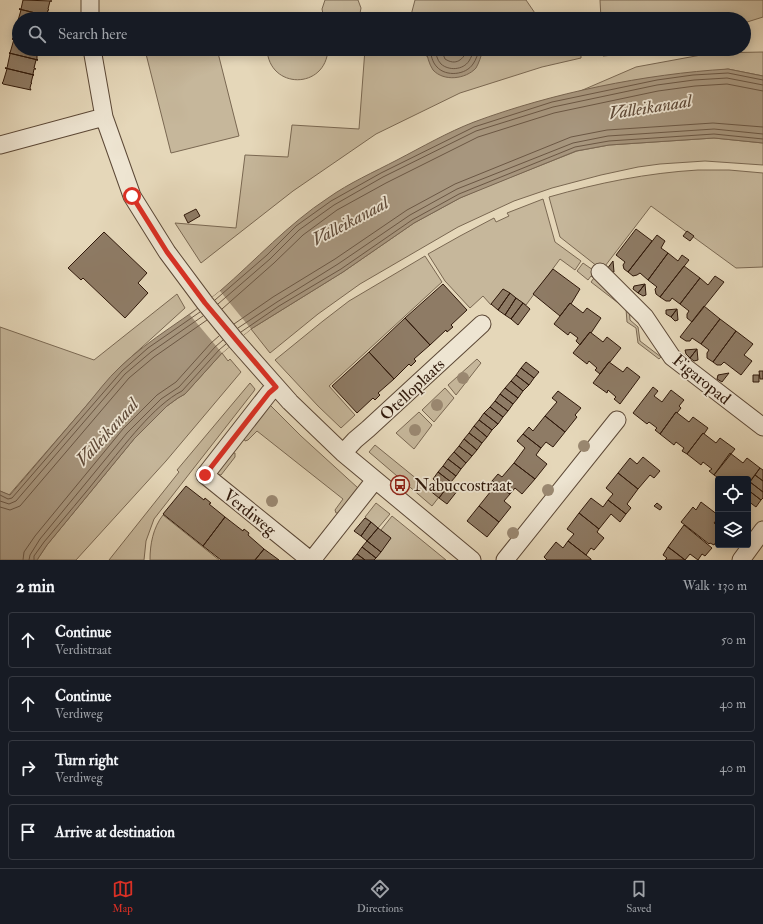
<!DOCTYPE html>
<html lang="en">
<head>
<meta charset="utf-8">
<style>
  :root { --surface:#171b24; --page:#242831; --text:#f1f3f6; --muted:#9ea1a6; --line:#363941; --accent:#d93025 }
  body { margin:0; font-family:"IM FELL Double Pica",serif; background:var(--page); color:var(--text) }
  .controls { position:absolute; right:12px; bottom:12px; display:grid; overflow:hidden; border-radius:4px; box-shadow:0 2px 10px #0003 }
  .controls button { width:36px; height:36px; display:grid; place-items:center; padding:0; border:0; border-bottom:1px solid var(--line); background:var(--surface); color:var(--text); font:20px sans-serif }
  .stop { position:absolute; width:12px; height:12px; margin:-9px; border:3px solid #d93025; border-radius:50%; background:#fff }
  .stop.end { background:#d93025; border-color:#fff; box-shadow:0 1px 4px #0008 }
  .list { margin:0; padding:0; list-style:none }
  h2 { display:flex; justify-content:space-between; align-items:center; height:52px; margin:0; padding:0 16px; font-size:17px }
  h2 small { font-size:13px; font-weight:400; color:var(--muted) }
  .list li { display:grid; grid-template-columns:26px 1fr auto; gap:12px; align-items:center; box-sizing:border-box; height:56px; margin:0 8px 8px; padding:0 8px; border:1px solid var(--line); border-radius:4px }
  .list b { display:block; font-size:15px; white-space:nowrap }
  .list p { margin:0; font-size:13px; white-space:nowrap; color:var(--muted) }
  .list em { font-size:13px; font-style:normal; color:var(--muted) }
  .icon { flex:none; width:22px; height:22px; fill:none; stroke:currentColor; stroke-width:2; stroke-linecap:round; stroke-linejoin:round }
  .map { position:relative; flex:none; width:763px; height:560px; overflow:hidden }
  .search { position:absolute; background:var(--surface); box-shadow:0 2px 10px #0003; left:12px; right:12px; top:12px; height:44px; display:flex; align-items:center; gap:10px; box-sizing:border-box; padding:0 14px; border-radius:22px; color:var(--muted); font-size:15px }
  .sheet { height:308px; background:var(--surface) }
  nav { display:flex; justify-content:space-around; align-items:center; box-sizing:border-box; height:56px; border-top:1px solid var(--line); background:var(--surface); font-size:11px; color:var(--muted) }
  nav a { display:grid; justify-items:center; gap:2px }
  nav .on { color:var(--accent) }
  .map>svg:first-child { display:block }
  .green { fill:#c6b79b; stroke:#7a6852 }
  .water { fill:#a7967e; stroke:#776450 }
  .pier { fill:#e5d7b9 }
  .lines { fill:none; stroke-linecap:round; stroke-linejoin:round }
  .shore { stroke:#6b5744; stroke-width:1 }
  .building { fill:#8e7b65; stroke:#2f180a }
  .street-casing { stroke:#5c4836; stroke-width:19 }
  .street { stroke:#eee5d2; stroke-width:17 }
  .tree { fill:#9a8871 }
  .route { stroke:#d93025; stroke-width:5 }
  .labels { text-anchor:middle; stroke-width:3.5; stroke-linejoin:round; paint-order:stroke }
  .street-label { font-size:17px; fill:#2f180a; stroke:#eee5d2 }
  .poi-label { font-size:17px; fill:#2f180a; stroke:#eee5d2; text-anchor:start }
  .water-label { font-size:18px; font-style:italic; fill:#5f4a38; stroke:#eee5d2 }
</style>
</head>
<body>
<div class="map">
<svg width="763" height="560" viewBox="0 0 763 560">
  <rect width="100%" height="100%" fill="#e5d7b9"/>
  <filter id="stains"><feTurbulence type="fractalNoise" baseFrequency=".005" numOctaves="4"/><feColorMatrix values="0 0 0 0 .2 0 0 0 0 .09 0 0 0 0 .02 0 0 0 .5 -.17"/></filter>
  <radialGradient id="worn" r=".72"><stop offset=".6" stop-color="#630" stop-opacity="0"/><stop offset="1" stop-color="#630" stop-opacity=".3"/></radialGradient>
  <!-- green -->
  <path class="green" d="M325,0H358L361,8L359,19H324L322,9Z
    M415,0H526L539,19H410Z
    M600,0H763V17L744,23V19H601Z
    M165,49H217L239,136L171,153L146,54Z
    M267,49H328C326,90 269,90 267,49Z
    M365,49H426L427,57L483,50V49H581V58L542,67L460,93L376,134L293,191L201,263L175,223L236,228L245,155L288,157L292,125L359,129Z
    M603,49H676L603,56Z
    M763,52V76L728,69L578,92L636,67L712,53Z
    M714,138L763,143V165L705,161L660,164L638,167L601,175L552,188L514,201L458,227L360,284L318,314L270,353L251,329L343,272L414,223L460,198L483,188L577,151L609,145Z
    M698,170H729L763,173V267L736,268L651,206L602,270L560,237L549,197C598,183 647,173 698,170Z
    M543,199L555,242L581,261L575,270L560,259L526,305L503,289L491,305L483,296L470,308L445,281L428,254L460,236L494,218L496,222L509,216L507,213Z
    M425,256L442,282L329,386L355,415L341,428L318,406L275,360L323,321L349,301Z
    M583,263L603,277L629,307L630,320L638,327L640,341L661,357L659,359L638,343L636,328L627,322L626,309L591,282L594,278L591,276L588,280L577,271Z
    M177,294L185,308L119,368L9,495L0,491V327L94,360Z
    M222,353L228,361L230,359L241,372L166,461L76,560H37L47,545L134,439L167,406L178,398L185,394Z
    M477,359L481,363L456,395L448,385Z
    M250,383L255,389L254,391L154,519L146,541L144,560H109L179,472L177,470Z
    M445,388L454,398L434,422L422,410Z
    M270,405L301,436L358,488L338,513H336L335,510L343,499L257,431L248,440L245,441L244,438Z
    M419,412L432,425L414,449L396,433Z
    M375,445L439,497L432,506L369,452Z
    M231,453H235V457L221,475L216,474Z
    M376,503L390,514L378,528L365,517Z
    M163,515L219,560H150C150,544 153,528 163,515Z
    M392,516L446,560H374L391,538L381,530Z"/>
  <!-- water -->
  <path class="water" d="M426,49H483V50C481,56 479,63 476,68C466,79 444,82 433,70C429,64 427,56 426,49Z
    M728,69L763,76V143L714,138L609,145L576,151L460,198L414,223L343,272L251,329L222,353L185,394L178,398L167,406L134,439L47,545L37,560H0V491L10,495C35,465 61,436 86,406C97,393 107,379 120,367C150,338 188,318 220,291C256,260 288,224 328,198C349,183 374,172 397,160C422,147 448,132 474,122C552,93 645,74 728,69Z"/>
  <!-- pier -->
  <path class="pier" d="M220,291L251,329L222,353L190,315Z"/>
  <g class="lines">
    <!-- shore -->
    <path class="shore" d="M430,49C431,55 432,62 437,67C446,77 466,75 473,64C476,60 478,54 479,49
      M435,49C436,54 437,60 441,64C449,71 463,70 469,61C471,58 473,53 474,49
      M441,49L445,59C456,66 463,60 468,49
      M215,300L267,255L296,226L331,201L381,173L474,127L552,102L657,80L693,75L728,73L763,80
      M218,304L270,259L299,230L334,205L383,177L476,131L553,107L657,85L694,80L727,78L763,85
      M222,309L274,263L303,235L337,210L386,183L478,137L554,113L658,91L695,86L727,84L763,91
      M234,324L273,297L335,259L407,210L455,184L571,137L607,130L713,123L763,127
      M238,328L277,302L338,264L410,215L457,189L573,143L608,136L714,129L763,134
      M241,332L279,306L341,269L412,220L459,194L575,147L609,141L714,134L763,139
      M0,495L8,499L12,498L122,371L148,348L200,312
      M0,501L9,504L16,501L125,374L151,352L203,316
      M0,507L10,510L20,506L129,378L154,357L207,320
      M23,560L24,552L35,536L123,429L157,395L176,382L211,343L219,336
      M29,560L30,555L40,539L127,433L161,399L179,387L215,347L223,340
      M34,560V556L44,542C64,518 84,495 103,471C124,446 154,405 182,391L219,350L226,344"/>
  </g>
  <!-- building -->
  <path class="building" d="M23,0L52,1H50L48,9L49,10H48L47,15L48,16L19,9H21Z
    M19,9L48,16L46,19H19V25L16,24H17L21,10Z
    M16,24L19,25V40L12,39L14,38L17,25Z
    M12,39L19,40V49H39L38,53L39,54H37V59L38,60L9,53H10L14,39Z
    M9,53L38,60H36L34,68L36,69H34L33,74L34,75L5,68H7L10,54Z
    M5,68L34,75H33L31,83H32L31,84L30,88L31,90L3,84L2,83L3,82L7,69Z
    M196,209L200,216L188,223L184,215Z
    M636,229L652,241L628,272L624,269L623,265L625,262L616,255Z
    M687,231L694,236L690,241L683,236Z
    M104,232L147,273L138,283L148,293L125,318L83,278L81,280L68,268Z
    M657,235L665,241L661,248L668,253L648,280L640,273L637,275L633,276L628,272Z
    M668,253L678,261L682,255L689,260L660,297L656,294L655,289L657,287L648,280Z
    M613,261L614,272H611L607,269Z
    M684,266L700,278L680,304L672,298L670,301H666L660,297Z
    M553,269L580,289L571,304L570,303L560,316L533,294Z
    M715,276L724,282L692,322L687,318V314L689,311L680,304L700,278L708,285Z
    M443,284L467,310L451,325L453,327L447,332L446,330L430,345L405,318Z
    M645,284L646,295L643,296L638,293Z
    M645,284L638,293L633,289L634,286Z
    M503,289L510,293L498,310L491,304Z
    M510,293L516,298L505,315L498,310Z
    M516,298L523,303L511,319L505,315Z
    M523,303L530,309L518,325L511,319Z
    M570,303L583,313L587,308L601,318L591,333L590,332L580,345L576,341L578,338L570,332L568,335L554,324Z
    M704,306L720,319L701,344L692,338L690,341H686L680,337Z
    M677,309L678,320L675,321L671,317Z
    M677,309L671,317L666,314V310Z
    M405,318L430,345L414,359L416,361L411,366L409,364L394,379L369,352Z
    M720,319L736,331L713,362L707,358V353L709,350L701,344Z
    M736,331L753,344L744,355L752,361L741,375L724,362L721,365H717L713,362Z
    M590,332L603,342L607,337L621,348L610,362H609L600,374L595,370L597,368L589,361L587,364L573,353Z
    M697,349L698,360L694,361L690,358Z
    M697,349L690,358L686,354L685,350Z
    M369,352L394,379L378,393L380,395L375,400L373,398L357,413L332,386Z
    M526,362L539,372L534,378L521,368Z
    M609,362L623,372L627,367L640,377L620,404L614,399L616,397L608,390L607,393L593,383Z
    M521,368L534,378L529,385L516,375Z
    M759,371H763V379H760Z
    M729,373L722,382L717,379L718,375Z
    M516,375L529,385L523,391L511,381Z
    M753,375H759V382H753Z
    M511,381L523,391L518,398L505,388Z
    M653,387L658,391L654,396L662,402L671,390L684,400L679,406L681,408L677,413L676,412L660,434L655,430L657,428L649,422L647,424L633,413Z
    M505,388L518,398L513,404L500,394Z
    M558,391L581,408L575,415L577,417L565,432L545,416L557,402L552,398Z
    M500,394L513,404L508,411L495,401Z
    M495,401L508,411L503,417L490,407Z
    M490,407L503,417L498,424L484,413Z
    M676,412L689,422L693,417L708,428L704,434L703,433L687,454L682,451L684,448L676,442L674,445L660,434Z
    M484,413L498,424L492,430L479,420Z
    M545,416L565,432L553,447L546,442L541,448L523,434L529,427L533,431Z
    M479,420L492,430L487,437L474,426Z
    M474,426L487,437L482,443L469,433Z
    M469,433L482,443L477,450L464,439Z
    M703,433L716,443L720,438L735,449L714,475L709,471L712,469L703,462L701,465L687,454Z
    M523,434L541,448L536,455L547,464L535,479L514,463L525,448L517,441Z
    M464,439L477,450L472,456L459,446Z
    M459,446L472,456L466,463L454,452Z
    M454,452L466,463L461,469L448,459Z
    M730,453L743,463L747,458L760,468L748,484V479H720L714,475Z
    M643,457L660,471L654,478L650,475L638,489L618,473L630,458L637,464Z
    M448,459L461,469L456,476L443,466Z
    M514,463L535,479L522,494L515,488L510,494L492,481L498,474L502,477Z
    M443,466L456,476L451,482L438,472Z
    M760,468L763,470V481L755,475Z
    M438,472L451,482L446,489L433,479Z
    M618,473L638,489L627,504L631,508L626,514L608,500L613,494L606,488Z
    M755,475L763,481V492L750,482Z
    M492,481L510,494L504,501L511,507L499,522L479,506L491,491L486,488Z
    M435,482L445,490L439,498L428,489Z
    M750,482L763,492V498L761,500L748,490V484Z
    M450,483L458,490L447,504L439,498Z
    M186,486L204,500L205,498L211,503L209,504L225,517L203,546L163,514Z
    M748,490L761,500L756,507L748,501Z
    M591,498L603,507L608,500L626,514L620,522L611,514L599,529L579,513Z
    M701,502L718,515V518L714,523L718,526V532L717,534L718,535V539L714,545L710,543L709,544L681,522L693,507L696,510Z
    M657,503L662,507L660,510L654,506Z
    M479,506L499,522L487,537L467,521Z
    M579,513L599,529L597,532L604,538L594,550L591,548L586,555L568,541L574,534L567,529Z
    M225,517L243,531L244,529L249,533L248,535L264,549L255,560H221L203,546Z
    M365,518L371,522L361,536L354,531Z
    M371,522L378,528L367,541L361,536Z
    M684,525L712,548L705,556L702,554L698,560L690,554L685,560L668,547Z
    M378,528L391,538L381,552L367,541Z
    M367,541L381,552L376,558L362,547Z
    M568,541L591,559V560H547L544,557L556,542L563,548Z
    M362,547L376,558L374,560H365L357,554Z
    M668,547L675,552L685,560H665L667,558L663,555Z
    M264,549L279,560H255Z
    M357,554L365,560H352Z"/>
  <g class="lines">
    <defs>
      <path id="street" d="M90,0V19
        M92,49L104,117L132,196L167,252L205,303L236,341L290,402L343,453L472,560
        M0,145L104,117
        M600,272L645,317L672,357L763,427
        M276,387L269,393L205,475L310,560
        M343,453L355,440L368,429L482,324
        M312,560L375,480
        M505,560L617,420
        M741,560L763,530"/>
    </defs>
    <!-- street casing -->
    <use href="#street" class="street-casing"/>
    <!-- street -->
    <use href="#street" class="street"/>
  </g>
  <!-- trees -->
  <g class="tree">
    <circle cx="463" cy="378" r="6"/>
    <circle cx="437" cy="405" r="6"/>
    <circle cx="415" cy="430" r="6"/>
    <circle cx="584" cy="446" r="6"/>
    <circle cx="548" cy="490" r="6"/>
    <circle cx="272" cy="501" r="6"/>
    <circle cx="513" cy="533" r="6"/>
  </g>
  <g class="lines">
    <!-- route -->
    <path class="route" d="M132,196L167,252L205,303L276,387L269,393L205,475"/>
  </g>
  <!-- icons -->
  <defs>
    <symbol id="bus-ring" viewBox="-11 -11 22 22"><circle r="9.5" fill="#eee5d2" stroke="#8f2418" stroke-width="1.5"/><path d="M-5-6H5V4H4V6H2V4H-2V6H-4V4H-5ZM-3.5-4V0h7V-4ZM-3.5 1.2v1.5H-2V1.2ZM2 1.2v1.5H3.5V1.2Z" fill="#8f2418"/></symbol>
  </defs>
  <g fill-rule="evenodd">
    <use href="#bus-ring" x="389" y="474" width="22" height="22"/>
  </g>
  <g class="labels">
    <!-- street labels -->
    <g class="street-label">
      <text transform="translate(702 379) rotate(39)" y="6">Figaropad</text>
      <text transform="translate(412 389) rotate(-43)" y="6">Otelloplaats</text>
      <text transform="translate(250 512) rotate(39)" y="6">Verdiweg</text>
    </g>
    <!-- poi labels -->
    <g class="poi-label">
      <text x="414" y="491">Nabuccostraat</text>
    </g>
    <!-- water labels -->
    <g class="water-label">
      <text transform="translate(650 107) rotate(-9)" y="6">Valleikanaal</text>
      <text transform="translate(350 221) rotate(-28)" y="6">Valleikanaal</text>
      <text transform="translate(107 432) rotate(-48)" y="6">Valleikanaal</text>
    </g>
  </g>
  <rect width="100%" height="100%" filter="url(#stains)"/>
  <rect width="100%" height="100%" fill="url(#worn)"/>
</svg>
<div class="controls">
<button><svg class="icon" aria-label="locate" viewBox="0 0 24 24"><circle cx="12" cy="12" r="6"/><path d="M12 2v4M12 18v4M2 12h4M18 12h4"/></svg></button>
<button><svg class="icon" aria-label="layers" viewBox="0 0 24 24"><path d="M12 4l9 5-9 5-9-5zM3 14l9 5 9-5"/></svg></button>
</div>
<div class="stop" style="left:132px;top:196px"></div>
<div class="stop end" style="left:205px;top:475px"></div>
<div class="search"><svg class="icon" aria-label="search" viewBox="0 0 24 24"><circle cx="10" cy="10" r="6"/><path d="M15 15l6 6"/></svg>Search here</div>
</div>
<section class="sheet">
<h2>2 min<small>Walk · 130 m</small></h2>
<ul class="list">
<li><svg class="icon" aria-label="ahead" viewBox="0 0 24 24"><path d="M12 20V5M6 11l6-6 6 6"/></svg><div><b>Continue</b><p>Verdistraat</p></div><em>50 m</em></li>
<li><svg class="icon" aria-label="ahead" viewBox="0 0 24 24"><path d="M12 20V5M6 11l6-6 6 6"/></svg><div><b>Continue</b><p>Verdiweg</p></div><em>40 m</em></li>
<li><svg class="icon" aria-label="right" viewBox="0 0 24 24"><path d="M7 20v-9h11M14 6l5 5-5 5"/></svg><div><b>Turn right</b><p>Verdiweg</p></div><em>40 m</em></li>
<li><svg class="icon" aria-label="arrive" viewBox="0 0 24 24"><path d="M6 21V4h12l-3 4 3 4H6"/></svg><div><b>Arrive at destination</b></div></li>
</ul>
</section>
<nav>
<a class="on"><svg class="icon" aria-label="map" viewBox="0 0 24 24"><path d="M3 6l6-2 6 2 6-2v14l-6 2-6-2-6 2zM9 4v14M15 6v14"/></svg>Map</a>
<a><svg class="icon" aria-label="directions" viewBox="0 0 24 24"><path d="M12 3l9 9-9 9-9-9zM9 14v-3h6M13 9l2 2-2 2"/></svg>Directions</a>
<a><svg class="icon" aria-label="saved" viewBox="0 0 24 24"><path d="M7 4h10v16l-5-4-5 4z"/></svg>Saved</a>
</nav>
</body>
</html>
